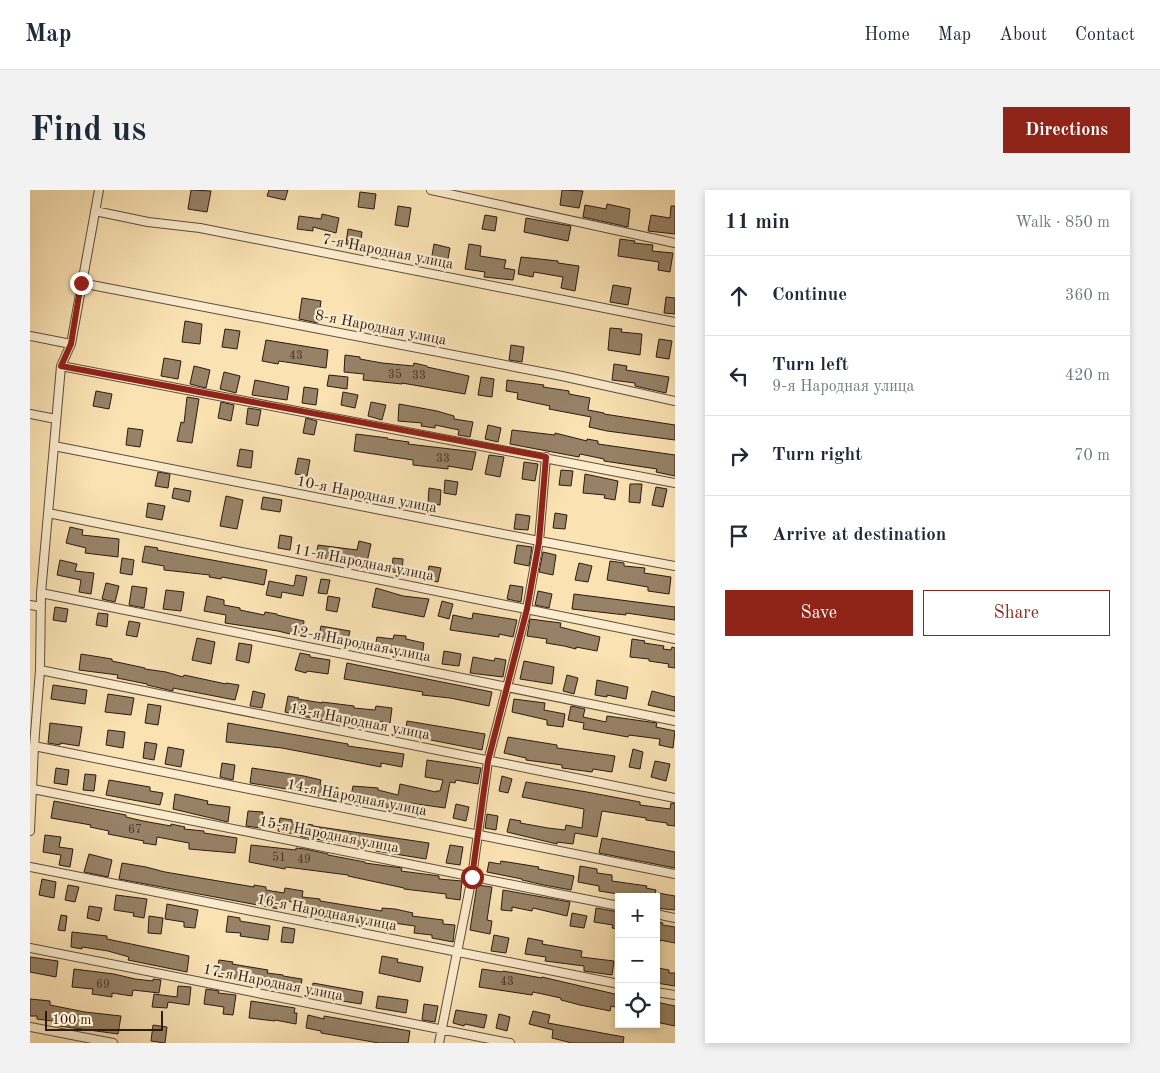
<!DOCTYPE html>
<html lang="en">
<head>
<meta charset="utf-8">
<style>
  :root { --surface:#fff; --page:#f2f2f3; --text:#1f2937; --muted:#747a83; --line:#e0e1e3; --accent:#8f2418 }
  body { margin:0; font-family:"Old Standard TT",serif; background:var(--page); color:var(--text) }
  .controls { position:absolute; right:15px; bottom:15px; display:grid; overflow:hidden; border-radius:0px; box-shadow:0 2px 8px #0003 }
  .controls button { width:45px; height:45px; display:grid; place-items:center; padding:0; border:0; border-bottom:1px solid var(--line); background:var(--surface); color:var(--text); font:25px sans-serif }
  .scale { position:absolute; left:15px; bottom:12px; width:118px; box-sizing:border-box; padding-left:5px; border:2px solid #2b1b14; border-top:0; font-size:14px; line-height:18px; white-space:nowrap; color:#2b1b14; -webkit-text-stroke:4px #fcecce; paint-order:stroke }
  .stop { position:absolute; width:15px; height:15px; margin:-11px; border:4px solid #8f2418; border-radius:50%; background:#fff }
  .stop.end { background:#8f2418; border-color:#fff; box-shadow:0 1px 5px #0008 }
  .list { margin:0; padding:0; list-style:none }
  h2 { display:flex; justify-content:space-between; align-items:center; height:65px; margin:0; padding:0 20px; font-size:21px }
  h2 small { font-size:16px; font-weight:400; color:var(--muted) }
  .list li { display:grid; grid-template-columns:32px 1fr auto; gap:15px; align-items:center; box-sizing:border-box; height:80px; padding:0 20px; border-top:1px solid var(--line) }
  .list b { display:block; font-size:19px; white-space:nowrap }
  .list p { margin:0; font-size:16px; white-space:nowrap; color:var(--muted) }
  .list em { font-size:16px; font-style:normal; color:var(--muted) }
  .actions { display:flex; gap:10px; padding:15px 20px }
  .actions a { flex:1; padding:11px 0; border:1px solid var(--accent); border-radius:0px; text-align:center; font-size:18px; color:var(--accent) }
  .actions .main { background:var(--accent); color:#fff }
  .icon { flex:none; width:28px; height:28px; fill:none; stroke:currentColor; stroke-width:2; stroke-linecap:round; stroke-linejoin:round }
  .map { position:relative; flex:none; width:645px; height:853px; overflow:hidden; border-radius:0px }
  header { display:flex; align-items:center; gap:30px; box-sizing:border-box; height:70px; padding:0 25px; background:var(--surface); border-bottom:1px solid var(--line) }
  header strong { font-size:24px }
  nav { display:flex; gap:28px; margin-inline-start:auto; font-size:18px }
  .intro { display:flex; align-items:center; justify-content:space-between; box-sizing:border-box; height:120px; padding:0 30px }
  h1 { margin:0; font-size:35px }
  .button { padding:12px 22px; border-radius:0px; background:var(--accent); color:#fff; font-size:18px; font-weight:700 }
  main { display:flex; gap:30px; padding:0 30px }
  aside { flex:1; background:var(--surface); border-radius:0px; box-shadow:0 2px 8px #0003 }
  .map>svg:first-child { display:block }
  .building { fill:#978267; stroke:#2b1b14 }
  .lines { fill:none; stroke-linecap:round; stroke-linejoin:round }
  .minor-casing { stroke:#5f4d3c; stroke-width:10 }
  .minor { stroke:#fcecce; stroke-width:8 }
  .route { stroke:#8f2418; stroke-width:6 }
  .labels { text-anchor:middle; stroke-width:4.5; stroke-linejoin:round; paint-order:stroke }
  .number-label { font-size:12px; fill:#463529 }
  .street-label { font-size:15px; fill:#2b1b14; stroke:#fcecce }
</style>
</head>
<body>
<header>
<strong>Map</strong>
<nav><a>Home</a><a>Map</a><a>About</a><a>Contact</a></nav>
</header>
<div class="intro"><h1>Find us</h1><a class="button">Directions</a></div>
<main>
<div class="map">
<svg width="645" height="853" viewBox="0 0 645 853">
  <rect width="100%" height="100%" fill="#fae2b3"/>
  <filter id="stains"><feTurbulence type="fractalNoise" baseFrequency=".004" numOctaves="4"/><feColorMatrix values="0 0 0 0 .2 0 0 0 0 .09 0 0 0 0 .02 0 0 0 .5 -.17"/></filter>
  <radialGradient id="worn" r=".72"><stop offset=".6" stop-color="#630" stop-opacity="0"/><stop offset="1" stop-color="#630" stop-opacity=".3"/></radialGradient>
  <!-- building -->
  <path class="building" d="M161,0L181,1L177,22L158,19Z
    M239,0H258L255,10L237,6Z
    M532,0L553,1L549,18L530,15Z
    M330,2L346,4L344,19L328,17Z
    M577,14L600,19L598,37L553,27L555,15L576,19Z
    M368,16L381,18L378,37L365,35Z
    M641,16H645V44L618,41L621,25L640,28Z
    M292,24L309,28L306,43L283,37V41L267,39L269,26L291,29Z
    M455,25L467,27L465,41L452,39Z
    M496,28L541,36L538,51L494,42Z
    M318,39L332,42L330,56L316,54Z
    M590,49L605,51L604,53L623,55L622,61L643,63L640,82L628,80L629,72L588,66Z
    M404,54L420,58L417,74L401,71Z
    M439,54L451,56L450,66L476,70L474,78L485,80L483,90L454,87L455,82L435,79Z
    M491,67L528,71V73L549,76L545,101L531,98L533,87L504,82L503,87L488,84Z
    M583,95L601,98L598,115L580,112Z
    M636,107L645,108V124L634,123Z
    M272,108L291,111L288,133L269,129Z
    M155,131L172,134L170,154L152,152Z
    M580,138L592,139L591,142L612,144L610,165L578,160Z
    M195,139L210,141L207,159L192,157Z
    M629,149L642,151L639,169L626,167Z
    M236,150L298,160L296,178L249,171L248,174L232,171Z
    M481,155L494,157L492,172L479,170Z
    M315,165L330,167V169L352,173L383,176L384,173L397,176V177L439,186L435,204L372,193V194L333,190L334,184L314,182Z
    M134,168L151,171L148,189L131,186Z
    M584,174L597,176L596,180L639,187L636,203L605,196V193L582,190Z
    M164,176L180,180L176,198L160,194Z
    M194,182L210,186L206,203L190,199Z
    M299,185L318,187L317,199L297,196Z
    M451,187L464,189L462,207L448,205Z
    M225,190L259,197L257,210L222,205Z
    M477,190L514,195L513,197L539,201V204L560,208L558,220L574,223V224L645,235V250L577,241L559,237L561,227L519,219L520,216L487,209L488,203L476,201Z
    M274,197L288,199L286,215L272,213Z
    M66,201L82,204L79,219L63,216Z
    M313,202L328,205L325,218L311,215Z
    M157,207L169,209L162,253L147,251L151,232L154,233Z
    M191,212L204,215L201,231L188,228Z
    M341,212L356,215L352,230L338,226Z
    M369,214L407,221L424,226V229L443,232L440,247L428,245L429,240L405,235V238L391,236L392,233L368,231Z
    M218,218L231,220L228,236L216,234Z
    M276,228L287,231L284,245L273,243Z
    M458,235L471,238L468,252L455,249Z
    M98,238L113,240L110,257L96,255Z
    M482,240L525,245V243L557,251V249L568,251V254L645,265V286L626,282L627,279L574,271V269L550,264L549,267L480,254Z
    M326,244L358,248L357,249L379,252L378,254L446,262L442,280L418,276V279L383,275V270L324,261Z
    M210,259L223,261L221,278L207,276Z
    M459,265L474,267L470,287L455,284Z
    M268,268L280,270L277,286L265,284Z
    M494,272L508,274L505,291L492,289Z
    M531,280L543,281L541,296L529,295Z
    M128,282L140,284L138,298L125,296Z
    M555,284L588,291L585,310L574,308L575,305L553,303Z
    M415,290L428,292L426,305L414,303Z
    M600,294H612L610,313L599,312Z
    M626,297L637,299L633,317L622,315Z
    M144,298L161,301L159,312L142,308Z
    M399,298L411,300L410,315L398,313Z
    M196,306L213,310L207,339L190,336Z
    M233,307L252,310L250,322L231,319Z
    M118,313L135,316L132,330L116,327Z
    M525,323L537,325L535,339L523,338Z
    M486,324L500,326L498,340L484,339Z
    M40,337L53,340L52,345L89,349L88,367L55,363L56,358L36,353Z
    M250,345L262,347L260,360L248,358Z
    M329,351L341,354L337,372L318,368L317,375L306,373V370L286,367L288,355L327,360Z
    M487,355L502,357L499,376L484,373Z
    M115,356L128,358L127,360L237,380L234,395L192,387L191,389L179,387L180,385L134,380V376L112,372Z
    M513,362L526,365L523,385L509,382Z
    M92,368L104,370L102,385L90,383Z
    M363,368L373,369L372,383L362,382Z
    M30,370L47,374L45,381L64,383L61,404L49,402L51,390L27,385Z
    M580,371L594,373V376L615,378L614,383L641,387L639,404L618,401V397L577,390Z
    M549,373L562,376L558,392L545,390Z
    M399,376L411,378L408,392L397,390Z
    M266,385L277,387L273,406L252,402L251,408L236,405L239,391L264,396Z
    M291,389L300,390L297,404L288,403Z
    M76,393L89,396L85,412L72,409Z
    M480,395L493,397L491,412L477,409Z
    M102,396L117,398L114,418L99,415Z
    M346,398L373,406L399,409L394,427L342,417Z
    M136,400L154,402L151,421L133,419Z
    M508,401L522,404L519,418L505,415Z
    M544,404L645,417V430L596,423V425L542,419Z
    M177,406L194,410V415L210,418V420L234,425L235,422L247,424V425L274,431L272,447L248,441L195,433L196,425L174,421Z
    M298,406L310,408L307,422L296,420Z
    M412,411L423,414L419,429L408,426Z
    M25,417L38,419L36,432L23,430Z
    M68,423L78,424L77,437L66,435Z
    M443,423L487,430L483,447L469,444V447L420,440L423,425L442,429Z
    M500,429L531,433L530,437L570,447L567,461L546,457V459L534,456L516,453L517,449L497,446Z
    M99,431L110,433L107,447L96,445Z
    M291,436L320,441L317,454L288,450Z
    M364,445L376,446V449L394,453L392,467L373,463L357,462V464L344,462L347,447L363,449Z
    M167,448L185,452L181,474L162,470Z
    M602,449L615,451L614,453L634,456L633,459L641,460L642,457L645,458V478L638,477L639,474L619,471V469L600,467Z
    M209,453L222,455L219,473L206,470Z
    M414,461L431,464L429,476L412,474Z
    M270,463L280,465V467L300,470L298,484L277,481L276,483L265,480Z
    M51,464L82,469V471L115,478V479L136,482L153,487L154,485L196,494V493L209,495L205,510L143,498V501L117,495V494L87,488L88,485L49,480Z
    M443,467L464,471L465,468L476,470L473,487L440,483Z
    M494,471L524,477L522,494L490,489Z
    M317,473L462,502L459,516L420,508L392,505L393,502L314,489Z
    M537,485L548,488L544,504L533,501Z
    M567,490L598,497L596,509L577,505V507L565,505Z
    M23,495L57,500L55,514L21,509Z
    M223,501L235,504L232,518L220,516Z
    M622,501L645,507V521L618,515Z
    M78,504L104,508L101,525L75,522Z
    M258,506L269,508L268,509L292,513V512L324,516V518L345,520L346,516L362,518L360,533L340,530V535L304,531L303,533L255,522Z
    M484,509L515,513L514,520L535,524L533,537L517,535V530L482,522Z
    M118,514L131,516L128,535L115,533Z
    M541,516L555,519L553,527L576,532L577,526L627,533L626,537L645,541L643,558L629,555L630,549L599,545L598,547L553,539L554,533L538,530Z
    M377,531L455,544L452,560L375,545Z
    M20,533L52,537L49,556L30,553V555L18,553Z
    M198,533L318,554V556L374,564L372,577L351,573V577L252,558L196,552Z
    M78,540L95,542L93,558L76,555Z
    M478,547L527,555V558L585,566L582,582L563,579L562,582L532,578V575L496,570V568L474,563Z
    M115,552L127,554L124,570L113,568Z
    M138,557L154,560L151,577L135,574Z
    M603,559L613,562L610,579L599,577Z
    M397,570L451,578L448,594L426,590L425,593L420,592L415,618L380,613L379,620L363,617V619L320,611L323,596L348,598V600L368,605L370,594L406,602V601H410L413,590L395,587Z
    M625,571L640,574L636,591L621,587Z
    M192,573L205,575L203,590L190,587Z
    M26,578L39,580L37,595L24,593Z
    M222,578L274,586L291,590L290,594L308,598L306,611L275,602L220,593Z
    M55,584L66,585L64,601L53,600Z
    M472,586L482,589L478,603L469,601Z
    M79,590L120,597V601L133,603L130,615L76,605Z
    M496,592L557,602L610,612V615L640,619L641,613L645,614V636L637,635V633L616,630V628L572,621L567,647L545,643L543,654L527,652V654L477,642L480,629L491,631L490,633L518,638L535,640L536,635L552,638L554,619L492,607Z
    M145,604L178,611L177,614L200,617L198,632L143,619Z
    M24,611L96,625V627L113,631L141,636V634L155,637L154,639L174,641V643L207,648L205,663L159,659V653L127,647L126,655L113,653L114,651L78,644L79,641L60,637L61,635L21,628Z
    M426,614L439,617L436,631L423,628Z
    M218,621L233,622L231,638L216,636Z
    M457,624L468,626L466,640L455,638Z
    M250,628L262,630V632L283,635V636L399,653L396,669L346,661V659L273,647L270,646V645L248,641Z
    M15,645L31,647L29,657L43,659L40,677L29,675L31,665L13,662Z
    M572,648L645,662V678L569,663Z
    M221,655L266,660V658L275,659L298,664V665L335,672V673L372,678L371,681L409,686V689L432,691L430,710L416,708V704L374,699V698L318,686V685L256,677L255,679L219,672Z
    M420,655L433,657L430,675L416,673Z
    M59,664L82,670L78,687L54,682Z
    M471,671L509,677L508,679L544,686L541,700L514,695L492,690V689L457,682L459,672L470,674Z
    M92,673L116,677L135,682L224,697V695L236,697V700L254,703L255,698L273,701L272,707L290,709V711L352,721V718L365,719L383,723L382,726L413,730V734L425,735L423,752L402,748V745L384,743L385,736L363,733L362,738L331,734V733L293,726V725L275,723L276,714L250,710L249,719L89,689Z
    M550,676L567,679V683L582,685V691L617,696L616,698L626,700L624,707H588V704L569,701V696L548,692Z
    M12,689L26,692L24,708L9,705Z
    M38,695L49,697L45,712L35,710Z
    M447,695L462,697L457,730L462,731L460,744L440,740Z
    M473,700L540,712L537,726L503,718L502,721L482,717V721L471,720Z
    M628,703L645,706V720L626,718Z
    M86,705L117,709L114,728L103,726L104,723L84,720Z
    M137,714L168,720L165,738L154,737V732L135,729Z
    M59,716L72,718L69,731L57,728Z
    M566,718L589,722V739L582,738L583,735L564,732Z
    M542,723L557,726L554,738L540,736Z
    M31,725L37,726L35,741L28,740Z
    M119,726L133,728L131,744L118,743Z
    M198,726L210,728V731L240,736L238,750L210,746L211,743L196,742Z
    M626,732L633,733L632,735L645,737V753L630,750V752H626Z
    M253,737L265,739L263,753L251,752Z
    M42,742L77,746V749L159,766L157,782L98,770L99,767L78,761L52,757V759L41,757Z
    M464,745L479,748L476,763L461,761Z
    M498,748L513,751L512,754L552,761L551,767L584,771L582,785L554,781V776L515,771L516,767L495,764Z
    M352,766L368,769L367,772L393,777L390,792L349,783Z
    M0,767L28,771L26,787L0,782Z
    M189,770L203,772L202,774L238,780L237,783L253,785V786L272,789L270,803L240,798V797L225,794V792L186,786Z
    M628,778L639,780V783H645V796L626,793Z
    M44,779L84,784L105,789L123,791V789L131,790L129,803L103,800L102,806L82,803V807L62,804L63,799L42,797Z
    M452,779L472,782L473,781L512,788V787L589,805V818L581,816L580,821L550,815L531,810V808L503,802L502,805L449,797Z
    M283,793L333,802L331,814L281,806Z
    M148,796L161,797L159,815L138,812L137,818L122,817L124,804L147,807Z
    M176,799L189,801L188,803L206,805L203,825L193,824L194,817L174,814Z
    M348,806L378,810L376,823L346,818Z
    M0,809L20,811V815L55,822L91,826L88,844L22,835V831L7,829V826H0Z
    M221,811L265,818L264,823H267L266,834L245,830V831L219,828Z
    M626,812L645,816V836L626,832Z
    M394,814L408,816L405,832L392,830Z
    M426,820L457,825L454,838L435,834L434,836L423,833Z
    M503,821L520,825L518,833L594,847L593,853H542L522,848L523,840L499,834Z
    M469,824L480,827L477,841L466,838Z
    M278,825L294,829V826L380,841L378,853H349L291,843V841L276,838Z
    M123,835L137,837L135,853L121,851Z"/>
  <g class="lines">
    <defs>
      <path id="minor" d="M401,0L645,53
        M65,21L118,32L170,38L645,132
        M51,93L532,186L645,211
        M0,146L41,154
        M31,176L645,293
        M0,224L26,229
        M24,256L509,351L645,376
        M18,323L645,449
        M11,403L645,531
        M0,415L11,417
        M10,480L645,608
        M4,556L645,684
        M3,599L589,716
        M0,641L4,556L10,480L11,403L31,176L41,154L69,0
        M0,677L589,794
        M626,724L645,728
        M0,758L480,853
        M626,802L645,805
        M0,837L83,853
        M409,853L442,687L458,571L497,419L509,351L516,267"/>
    </defs>
    <!-- minor casing -->
    <use href="#minor" class="minor-casing"/>
    <!-- minor -->
    <use href="#minor" class="minor"/>
  </g>
  <g class="lines">
    <!-- route -->
    <path class="route" d="M51,93L41,154L31,176L516,267L509,352L497,419L458,571L442,687"/>
  </g>
  <g class="labels">
    <!-- number labels -->
    <g class="number-label">
      <text x="266" y="169">43</text>
      <text x="365" y="188">35</text>
      <text x="389" y="189">33</text>
      <text x="413" y="272">33</text>
      <text x="105" y="643">67</text>
      <text x="249" y="671">51</text>
      <text x="274" y="673">49</text>
      <text x="477" y="795">43</text>
      <text x="73" y="798">69</text>
    </g>
    <!-- street labels -->
    <g class="street-label">
      <text transform="translate(358 61) rotate(11)" y="5">7-я Народная улица</text>
      <text transform="translate(351 137) rotate(11)" y="5">8-я Народная улица</text>
      <text transform="translate(337 304) rotate(11)" y="5">10-я Народная улица</text>
      <text transform="translate(334 372) rotate(11)" y="5">11-я Народная улица</text>
      <text transform="translate(331 453) rotate(11)" y="5">12-я Народная улица</text>
      <text transform="translate(330 531) rotate(11)" y="5">13-я Народная улица</text>
      <text transform="translate(327 607) rotate(11)" y="5">14-я Народная улица</text>
      <text transform="translate(299 644) rotate(11)" y="5">15-я Народная улица</text>
      <text transform="translate(297 722) rotate(11)" y="5">16-я Народная улица</text>
      <text transform="translate(243 792) rotate(11)" y="5">17-я Народная улица</text>
    </g>
  </g>
  <rect width="100%" height="100%" filter="url(#stains)"/>
  <rect width="100%" height="100%" fill="url(#worn)"/>
</svg>
<div class="controls">
<button>+</button>
<button>−</button>
<button><svg class="icon" aria-label="locate" viewBox="0 0 24 24"><circle cx="12" cy="12" r="6"/><path d="M12 2v4M12 18v4M2 12h4M18 12h4"/></svg></button>
</div>
<div class="scale">100 m</div>
<div class="stop" style="left:442px;top:687px"></div>
<div class="stop end" style="left:51px;top:93px"></div>
</div>
<aside>
<h2>11 min<small>Walk · 850 m</small></h2>
<ul class="list">
<li><svg class="icon" aria-label="ahead" viewBox="0 0 24 24"><path d="M12 20V5M6 11l6-6 6 6"/></svg><div><b>Continue</b></div><em>360 m</em></li>
<li><svg class="icon" aria-label="left" viewBox="0 0 24 24"><path d="M17 20v-9H6M10 6l-5 5 5 5"/></svg><div><b>Turn left</b><p>9-я Народная улица</p></div><em>420 m</em></li>
<li><svg class="icon" aria-label="right" viewBox="0 0 24 24"><path d="M7 20v-9h11M14 6l5 5-5 5"/></svg><div><b>Turn right</b></div><em>70 m</em></li>
<li><svg class="icon" aria-label="arrive" viewBox="0 0 24 24"><path d="M6 21V4h12l-3 4 3 4H6"/></svg><div><b>Arrive at destination</b></div></li>
</ul>
<div class="actions"><a class="main">Save</a><a>Share</a></div>
</aside>
</main>
</body>
</html>
